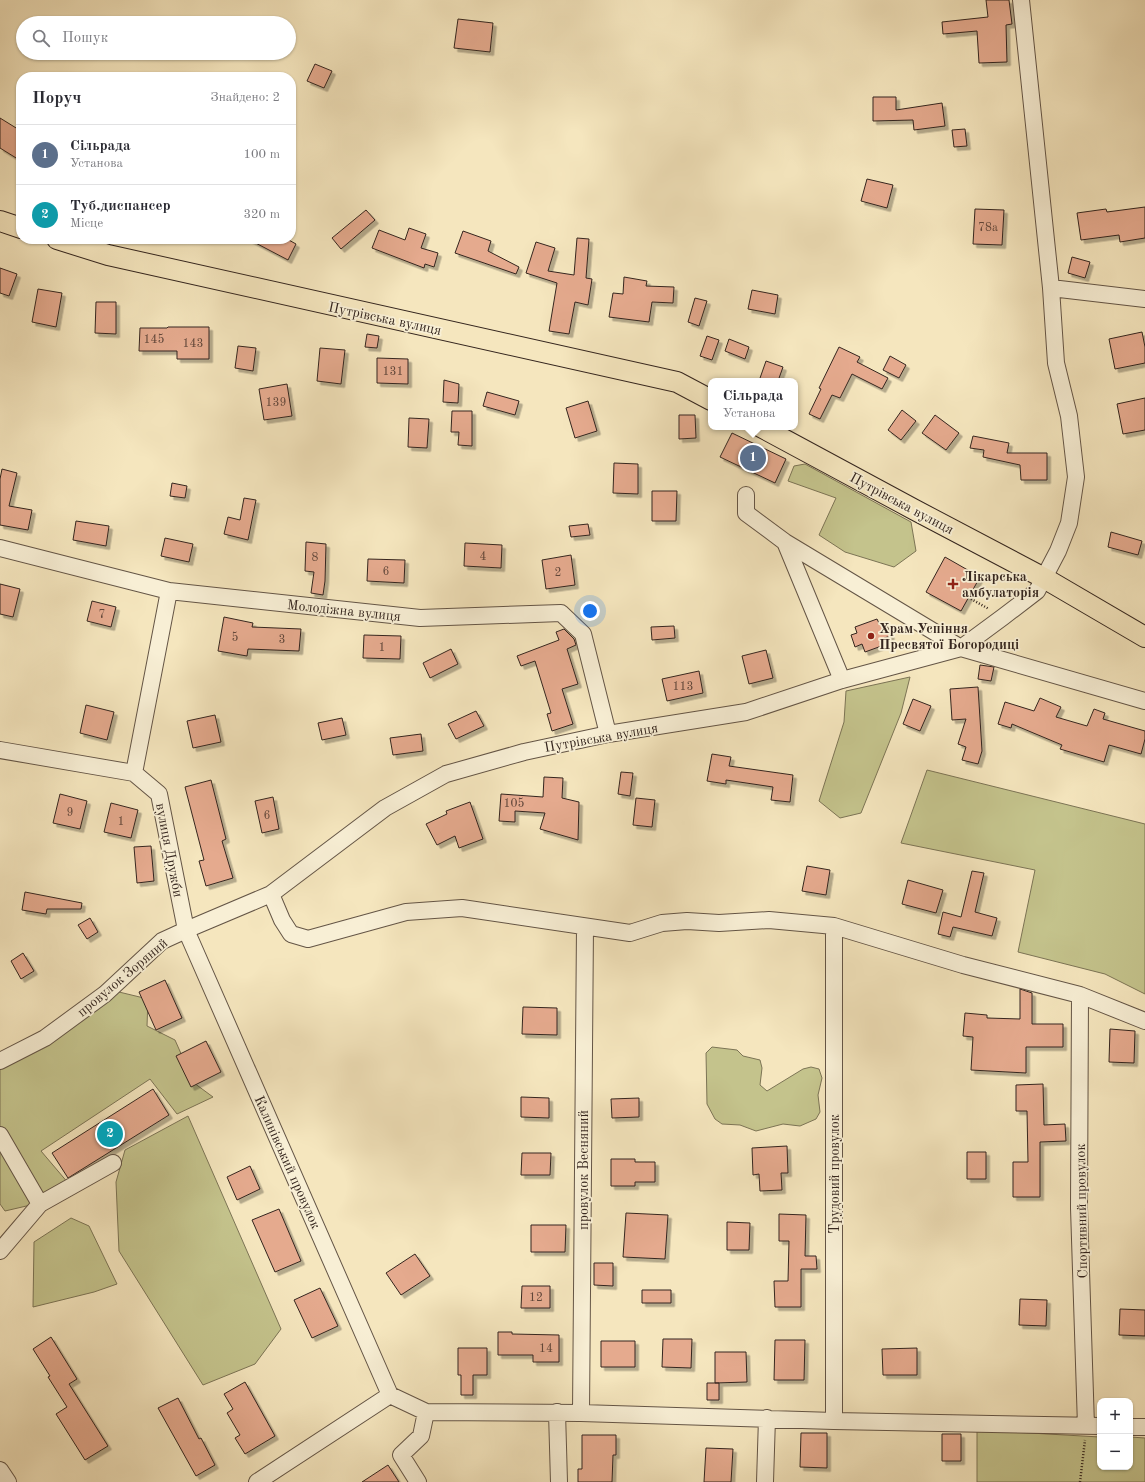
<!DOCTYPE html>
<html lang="uk">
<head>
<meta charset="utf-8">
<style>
  :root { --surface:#fff; --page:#f2f2f3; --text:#2b2b33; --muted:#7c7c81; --line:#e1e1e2; --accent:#8f2418 }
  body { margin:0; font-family:"Old Standard TT",serif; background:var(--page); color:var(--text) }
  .controls { position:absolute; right:12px; bottom:12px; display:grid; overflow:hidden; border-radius:8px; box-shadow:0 1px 3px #0004 }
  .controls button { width:36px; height:36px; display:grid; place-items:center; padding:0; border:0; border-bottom:1px solid var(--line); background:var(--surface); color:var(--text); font:20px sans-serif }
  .you { position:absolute; left:590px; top:611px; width:14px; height:14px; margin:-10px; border:3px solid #fff; border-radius:50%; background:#1a73e8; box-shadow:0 0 0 6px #1a73e833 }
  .badge { display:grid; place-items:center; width:26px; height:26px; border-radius:50%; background:var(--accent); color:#fff; font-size:13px; font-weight:700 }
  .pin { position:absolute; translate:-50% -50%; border:2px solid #fff; box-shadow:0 1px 4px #0006 }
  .popup { position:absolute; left:708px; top:378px; width:90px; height:52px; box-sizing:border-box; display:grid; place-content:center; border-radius:8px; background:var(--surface); filter:drop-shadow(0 1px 3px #0005); font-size:13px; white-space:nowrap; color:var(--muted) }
  .popup b { font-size:15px; color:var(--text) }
  .popup::after { content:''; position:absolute; left:50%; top:100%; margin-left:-8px; border:8px solid transparent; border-top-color:var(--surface) }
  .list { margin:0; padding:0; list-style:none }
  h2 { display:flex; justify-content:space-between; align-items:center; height:52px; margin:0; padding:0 16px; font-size:17px }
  h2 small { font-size:13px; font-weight:400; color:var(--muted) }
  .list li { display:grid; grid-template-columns:26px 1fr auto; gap:12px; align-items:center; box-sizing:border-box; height:60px; padding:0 16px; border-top:1px solid var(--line) }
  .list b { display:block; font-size:15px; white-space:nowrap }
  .list p { margin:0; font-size:13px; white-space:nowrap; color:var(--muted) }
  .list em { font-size:13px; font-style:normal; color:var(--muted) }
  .icon { flex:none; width:22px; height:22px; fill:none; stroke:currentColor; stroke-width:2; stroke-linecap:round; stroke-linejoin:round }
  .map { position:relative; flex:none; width:1145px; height:1482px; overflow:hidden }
  .search { position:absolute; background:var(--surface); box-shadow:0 1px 3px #0004; left:16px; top:16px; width:280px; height:44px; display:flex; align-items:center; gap:10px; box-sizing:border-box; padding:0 14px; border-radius:22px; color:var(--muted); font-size:15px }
  .panel { position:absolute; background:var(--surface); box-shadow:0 1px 3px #0004; left:16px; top:72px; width:280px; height:172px; border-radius:16px }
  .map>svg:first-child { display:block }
  .green { fill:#c4c38c; stroke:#7c7455 }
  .building { fill:#e5aa8e; stroke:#34251e; filter:url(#shadow) }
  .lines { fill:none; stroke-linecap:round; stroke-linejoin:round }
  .minor-casing { stroke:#645546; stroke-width:18 }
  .major-casing { stroke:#34251e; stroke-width:22 }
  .path { stroke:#34251e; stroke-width:2.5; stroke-dasharray:1 2; stroke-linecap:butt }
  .minor { stroke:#f8efd5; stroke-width:16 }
  .major { stroke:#f5e6be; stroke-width:20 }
  .poi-dot { fill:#8f2418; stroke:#f8efd5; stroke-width:1.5 }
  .labels { text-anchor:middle; stroke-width:3.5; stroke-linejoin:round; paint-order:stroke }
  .number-label { font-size:12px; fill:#60463a }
  .street-label { font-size:14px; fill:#34251e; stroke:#f8efd5 }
  .poi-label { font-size:14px; font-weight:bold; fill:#34251e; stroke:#f8efd5; text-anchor:start }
</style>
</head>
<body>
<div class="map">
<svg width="1145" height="1482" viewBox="0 0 1145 1482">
  <defs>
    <filter id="shadow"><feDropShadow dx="3.5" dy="3.5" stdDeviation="0" flood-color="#0004"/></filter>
  </defs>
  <rect width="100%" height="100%" fill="#f5e6be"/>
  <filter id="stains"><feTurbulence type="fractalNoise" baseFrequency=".005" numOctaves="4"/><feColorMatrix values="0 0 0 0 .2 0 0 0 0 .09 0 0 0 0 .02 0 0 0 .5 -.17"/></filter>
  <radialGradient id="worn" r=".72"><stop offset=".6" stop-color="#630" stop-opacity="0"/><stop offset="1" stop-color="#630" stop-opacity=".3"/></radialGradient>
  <!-- green -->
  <path class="green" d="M805,464L911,522L916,551L894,567L845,552L819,535L836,498L788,481L794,466Z
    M910,677L901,713L861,813L840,818L819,801L844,722L846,691Z
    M927,770L1145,824V994L1105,974L1018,952L1035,870L901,843Z
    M119,992L148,999L147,1026L175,1040L194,1083L213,1097L177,1114L150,1079L41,1151L69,1184L35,1204L5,1211L0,1204V1069L49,1041Z
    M712,1047L737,1050L743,1056L760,1060L762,1068L760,1085L767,1091L803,1069L811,1067L819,1069L822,1078L818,1095L820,1112L816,1119L800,1126L783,1124L756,1131L740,1125L722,1124L715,1119L707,1104L706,1053Z
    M188,1116L281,1329L255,1364L203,1385L119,1251L116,1182L125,1150Z
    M71,1218L89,1226L117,1284L94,1292L33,1307L34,1242Z
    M977,1430L1100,1437V1467H1130V1437L1145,1438V1482H977Z"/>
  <!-- building -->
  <path class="building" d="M986,0H1009L1012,24L1006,25L1007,62L979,63L977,31L943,34L942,22L988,17Z
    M458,19L493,23L490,52L454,48Z
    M315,64L332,71L324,88L307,81Z
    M873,97H896V110L942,103L945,126L914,130L913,120L873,121Z
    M0,118L21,131V161L0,148Z
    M965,129L967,146L954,147L952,130Z
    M867,179L893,185L887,208L861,201Z
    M1145,207V238L1120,242L1119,235L1081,240L1077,213L1106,209L1107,212Z
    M975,209L1004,210L1002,245L973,244Z
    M366,210L375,220L341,249L332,238Z
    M409,228L426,234L421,248L438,253L434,267L425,264L424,268L372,248L379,230L405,240Z
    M463,231L491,241L488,251L519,267L516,274L455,253Z
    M577,238L589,239L586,278L592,279L588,305L575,302L569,334L549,331L557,283L526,273L536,242L555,248L548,271L574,275Z
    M248,239H287L296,244L288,260Z
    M1072,257L1090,262L1085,278L1068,273Z
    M0,268L17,274L9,296L0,293Z
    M624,277L647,281L646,286L674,287L673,303L652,302L649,322L609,317L613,293L623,294Z
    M38,289L62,293L56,327L32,322Z
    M752,290L778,295L775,314L748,309Z
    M695,298L707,301L699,326L688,322Z
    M96,302H116V334L95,333Z
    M168,327H209V359H177V351H139L140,328H167Z
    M1142,332L1145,347V363L1115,369L1109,339Z
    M367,334L379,336L377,348L365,347Z
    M707,336L719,340L712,360L700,356Z
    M729,339L749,347L745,359L725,351Z
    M238,346L256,348L253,371L235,368Z
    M839,347L860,357L857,362L888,378L882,389L852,374L840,398L832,395L820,419L809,414L821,389L819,388Z
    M320,348L345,350L341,384L317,381Z
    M890,356L906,365L899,378L883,370Z
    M377,358L408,359V384L377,383Z
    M766,361L783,367L778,381H759Z
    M444,380L459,384L458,403L443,402Z
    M287,384L292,416L264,420L259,389Z
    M487,392L519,401L515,415L483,406Z
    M1145,398V430L1123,434L1117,404Z
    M588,401L597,431L575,438L566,408Z
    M902,410L916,421L901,440L888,430Z
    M452,411H472V446L458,445L459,432H451Z
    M679,415H695L696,438L679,439Z
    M935,415L959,433L946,450L922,433Z
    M409,418L429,419L427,448L408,447Z
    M732,433L786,459L775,483L720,457Z
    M973,436L1009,443L1007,453H1047V480H1021L1020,465L983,457L984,450L970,448Z
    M614,463L638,464V494L613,493Z
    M2,469L17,473L9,506L32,510L28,530L0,525V479Z
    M172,483L187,486L185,498L170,496Z
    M652,491H677L676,521H652Z
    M244,498L256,500L248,540L224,534L228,517L240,520Z
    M76,521L109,526L106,546L73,540Z
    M588,524L590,535L571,537L569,526Z
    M1111,532L1142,541L1138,555L1108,547Z
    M165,538L193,544L189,562L161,556Z
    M306,542L326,544L325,581L323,595L311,593L314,572L305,571Z
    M465,543L502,545L501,568L464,566Z
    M571,555L575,585L546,589L542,560Z
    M945,557L980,577L961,611L926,592Z
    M368,559L405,560L404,583L367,581Z
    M0,584L20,589L13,617L0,614Z
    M92,601L116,607L111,627L87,621Z
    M224,617L253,623L252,627L301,629L299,651L248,649L247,656L218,651Z
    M877,619L880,625L886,623L891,636L884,638L887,644L865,652L862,644L855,647L851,635L857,633L855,627Z
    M674,626L675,638L652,640L651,627Z
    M564,629L574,639L576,645L567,649L578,684L562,689L573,724L552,731L547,714L551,713L535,661L521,666L517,656L559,640L556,632Z
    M364,635L401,636L400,659L363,658Z
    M451,649L458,664L430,678L423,663Z
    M766,650L773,678L749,684L742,656Z
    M980,665L994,667L991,681L978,679Z
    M699,671L703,693L667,701L662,679Z
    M978,687L982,751L978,764L962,760L966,747L958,744L966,719L952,720L950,689Z
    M1040,698L1061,707L1056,717L1087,726L1094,709L1105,713L1103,719L1145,731V739L1141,754L1109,745L1104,762L1060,749L1062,745L1012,724L1011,728L998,724L1005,702L1034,711Z
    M913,699L931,706L920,731L903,724Z
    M86,705L114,712L107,740L80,733Z
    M476,711L484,726L456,739L448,724Z
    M215,715L221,742L193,748L187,721Z
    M342,718L346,735L322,740L318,723Z
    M421,734L423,751L393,755L390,738Z
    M712,754L731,757L729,766L793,775L790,802L771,800L773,787L726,780V784L707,781Z
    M621,772L633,773L630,796L618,794Z
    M544,777L563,778L562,798L579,802L578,840L540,829L545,813L515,811V822L499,821L501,794L543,797Z
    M211,780L226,839L222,841L233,878L206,886L199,861L204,860L185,787Z
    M60,794L87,801L80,829L53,823Z
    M273,797L279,829L262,833L255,801Z
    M636,798L655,800L652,827L633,825Z
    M470,802L483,839L459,848L455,836L437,845L426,824L447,814L446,811Z
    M111,803L138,810L131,838L104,832Z
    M151,846L154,881L137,883L134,847Z
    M807,866L830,870L826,895L802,891Z
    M972,871L984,873L975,912L997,918L992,936L953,927L950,937L938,934L943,912L961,917Z
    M908,880L943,890L936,913L902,904Z
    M25,892L82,903L81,909H47L46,914L22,910Z
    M90,918L98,932L87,939L78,925Z
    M23,953L34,971L21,979L11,961Z
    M165,980L182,1018L156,1030L139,992Z
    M1020,989L1032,993V1024H1063V1047H1026V1073L971,1070L973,1037L963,1036L965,1013L987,1015V1018L1020,1019Z
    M523,1007L557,1008V1035L522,1034Z
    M1110,1029L1135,1031L1134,1063L1109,1062Z
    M206,1041L221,1072L191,1087L176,1056Z
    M1043,1084L1044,1125L1065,1124L1066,1141L1040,1142V1197H1013V1162H1028L1027,1111H1016V1085Z
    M153,1089L169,1115L68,1178L52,1153Z
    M521,1097L549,1098V1118L521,1117Z
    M639,1098V1117L612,1118L611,1099Z
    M787,1146L788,1173H781L782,1190L760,1191L759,1174L753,1175L752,1148Z
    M967,1152H986V1179H967Z
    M522,1153H551L550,1175H521Z
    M611,1159H635V1162H655V1182H635V1186H611Z
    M250,1166L260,1189L237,1200L227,1177Z
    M279,1209L301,1261L275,1272L252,1220Z
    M626,1213L668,1215L665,1259L623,1257Z
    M779,1214L806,1215L805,1256H816L817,1269H801V1307H775L774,1281H788L789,1241H779Z
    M727,1222L750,1223L749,1250H727Z
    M531,1225H566L565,1252H531Z
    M415,1254L430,1276L401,1295L386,1273Z
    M594,1263H613V1286L594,1285Z
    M522,1286H550V1308H521Z
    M320,1288L338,1326L312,1338L294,1300Z
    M642,1290H671V1303H642Z
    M1020,1299L1047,1300L1046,1326L1019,1325Z
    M1120,1309L1145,1310V1336L1119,1335Z
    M498,1332H512V1334L559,1335V1362H533V1355H498Z
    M51,1337L77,1379L69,1384L108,1446L85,1460L56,1414L67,1407L48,1377L50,1376L33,1349Z
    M663,1339H692L691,1368L662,1367Z
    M775,1340H805L804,1380H774Z
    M601,1341H635V1367H601Z
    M458,1348H487V1375H473V1395H461V1375H458Z
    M917,1348V1375H883L882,1349Z
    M715,1352H746L747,1382L715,1383Z
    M245,1382L275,1436L245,1454L235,1438L240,1435L227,1413L233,1409L224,1394Z
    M707,1383H719V1400H707Z
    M178,1398L199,1439L201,1438L215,1465L196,1476L158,1408Z
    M801,1433H827V1468L800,1467Z
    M942,1434H961V1461H942Z
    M582,1435H616V1455H613L612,1482H578V1469H582Z
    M706,1448L733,1449L731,1482H704Z
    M388,1465L399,1482H362Z"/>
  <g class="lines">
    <defs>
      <path id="minor" d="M1051,288L1145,299
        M746,495V513L785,542L961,648L1145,701
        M785,542L842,680
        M0,548L169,591L420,618L561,613L583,634L608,734
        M0,750L134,773L159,794L186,930L390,1395
        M134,773L169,591
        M271,894L282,920L291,934L308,939L406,912L462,908L630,933L662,923L687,921L719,923L769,920L834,926L963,965L1080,995L1145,1021
        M1080,995L1079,1208L1086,1426
        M0,1061L45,1038L105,994L162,941L186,930L271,894L385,808L446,774L524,752L608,734L746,712L842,680L961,648L1003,617L1037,591L1058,551L1069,523L1076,477L1069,416L1056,363L1051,288L1021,0
        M0,1135L40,1204L0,1251
        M40,1204L113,1163
        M390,1395L426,1412L581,1413L834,1421L1100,1426
        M557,1412L559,1482
        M581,1413L585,927
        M834,1421V926
        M1130,1427H1145
        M0,1470L8,1482
        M257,1482L390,1395
        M418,1482L401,1455L421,1436L426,1412
        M765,1482L767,1418"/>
      <path id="major" d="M0,221L21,228
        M57,239L108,255L677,382L711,400
        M761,427L915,510L1044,578L1145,637"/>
    </defs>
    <!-- minor casing -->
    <use href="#minor" class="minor-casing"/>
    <!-- major casing -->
    <use href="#major" class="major-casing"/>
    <!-- path -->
    <path class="path" d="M971,599L989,609
      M1080,1482L1085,1440"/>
    <!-- minor -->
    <use href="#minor" class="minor"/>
    <!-- major -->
    <use href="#major" class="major"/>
  </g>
  <!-- markers -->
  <g class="poi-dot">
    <path d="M951 578h4v4h4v4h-4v4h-4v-4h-4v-4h4z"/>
    <circle cx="871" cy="636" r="4"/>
  </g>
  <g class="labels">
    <!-- number labels -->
    <g class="number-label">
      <text x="988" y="231">78a</text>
      <text x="154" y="343">145</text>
      <text x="193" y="347">143</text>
      <text x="393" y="375">131</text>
      <text x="276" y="406">139</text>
      <text x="483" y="560">4</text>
      <text x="315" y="561">8</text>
      <text x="386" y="575">6</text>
      <text x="558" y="576">2</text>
      <text x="102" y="618">7</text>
      <text x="235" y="641">5</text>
      <text x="282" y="643">3</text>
      <text x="382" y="651">1</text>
      <text x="683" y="690">113</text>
      <text x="514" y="807">105</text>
      <text x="70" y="816">9</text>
      <text x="267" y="819">6</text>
      <text x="121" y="825">1</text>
      <text x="536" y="1301">12</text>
      <text x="546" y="1352">14</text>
    </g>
    <!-- street labels -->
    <g class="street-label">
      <text transform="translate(385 318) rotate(12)" y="5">Путрівська вулиця</text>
      <text transform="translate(902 503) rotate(28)" y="5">Путрівська вулиця</text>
      <text transform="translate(344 610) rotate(6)" y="5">Молодіжна вулиця</text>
      <text transform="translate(601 737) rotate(-10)" y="5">Путрівська вулиця</text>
      <text transform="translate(170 850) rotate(79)" y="5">вулиця Дружби</text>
      <text transform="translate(122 977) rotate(-40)" y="5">провулок Зоряний</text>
      <text transform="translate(288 1162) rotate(66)" y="5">Калинівський провулок</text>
      <text transform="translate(583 1170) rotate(-90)" y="5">провулок Весняний</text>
      <text transform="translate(834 1174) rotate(-90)" y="5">Трудовий провулок</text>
      <text transform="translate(1081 1211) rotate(-91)" y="5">Спортивний провулок</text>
    </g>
    <!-- poi labels -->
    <g class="poi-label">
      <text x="962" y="581">Лікарська<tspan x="962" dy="16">амбулаторія</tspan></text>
      <text x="879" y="633">Храм Успіння<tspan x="879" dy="16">Пресвятої Богородиці</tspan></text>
    </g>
  </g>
  <rect width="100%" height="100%" filter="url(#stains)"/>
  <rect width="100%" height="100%" fill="url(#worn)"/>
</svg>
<div class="controls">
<button>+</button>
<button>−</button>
</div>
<div class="you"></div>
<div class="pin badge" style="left:753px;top:458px;background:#5c6f8a">1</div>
<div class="popup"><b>Сільрада</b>Установа</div>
<div class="pin badge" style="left:110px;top:1134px;background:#0f9aa8">2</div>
<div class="search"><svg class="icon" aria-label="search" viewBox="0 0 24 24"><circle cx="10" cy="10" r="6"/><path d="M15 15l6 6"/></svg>Пошук</div>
<section class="panel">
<h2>Поруч<small>Знайдено: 2</small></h2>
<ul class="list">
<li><span class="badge" style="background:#5c6f8a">1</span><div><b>Сільрада</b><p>Установа</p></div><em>100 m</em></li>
<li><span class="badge" style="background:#0f9aa8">2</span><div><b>Туб.диспансер</b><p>Місце</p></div><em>320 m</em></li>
</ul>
</section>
</div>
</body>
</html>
